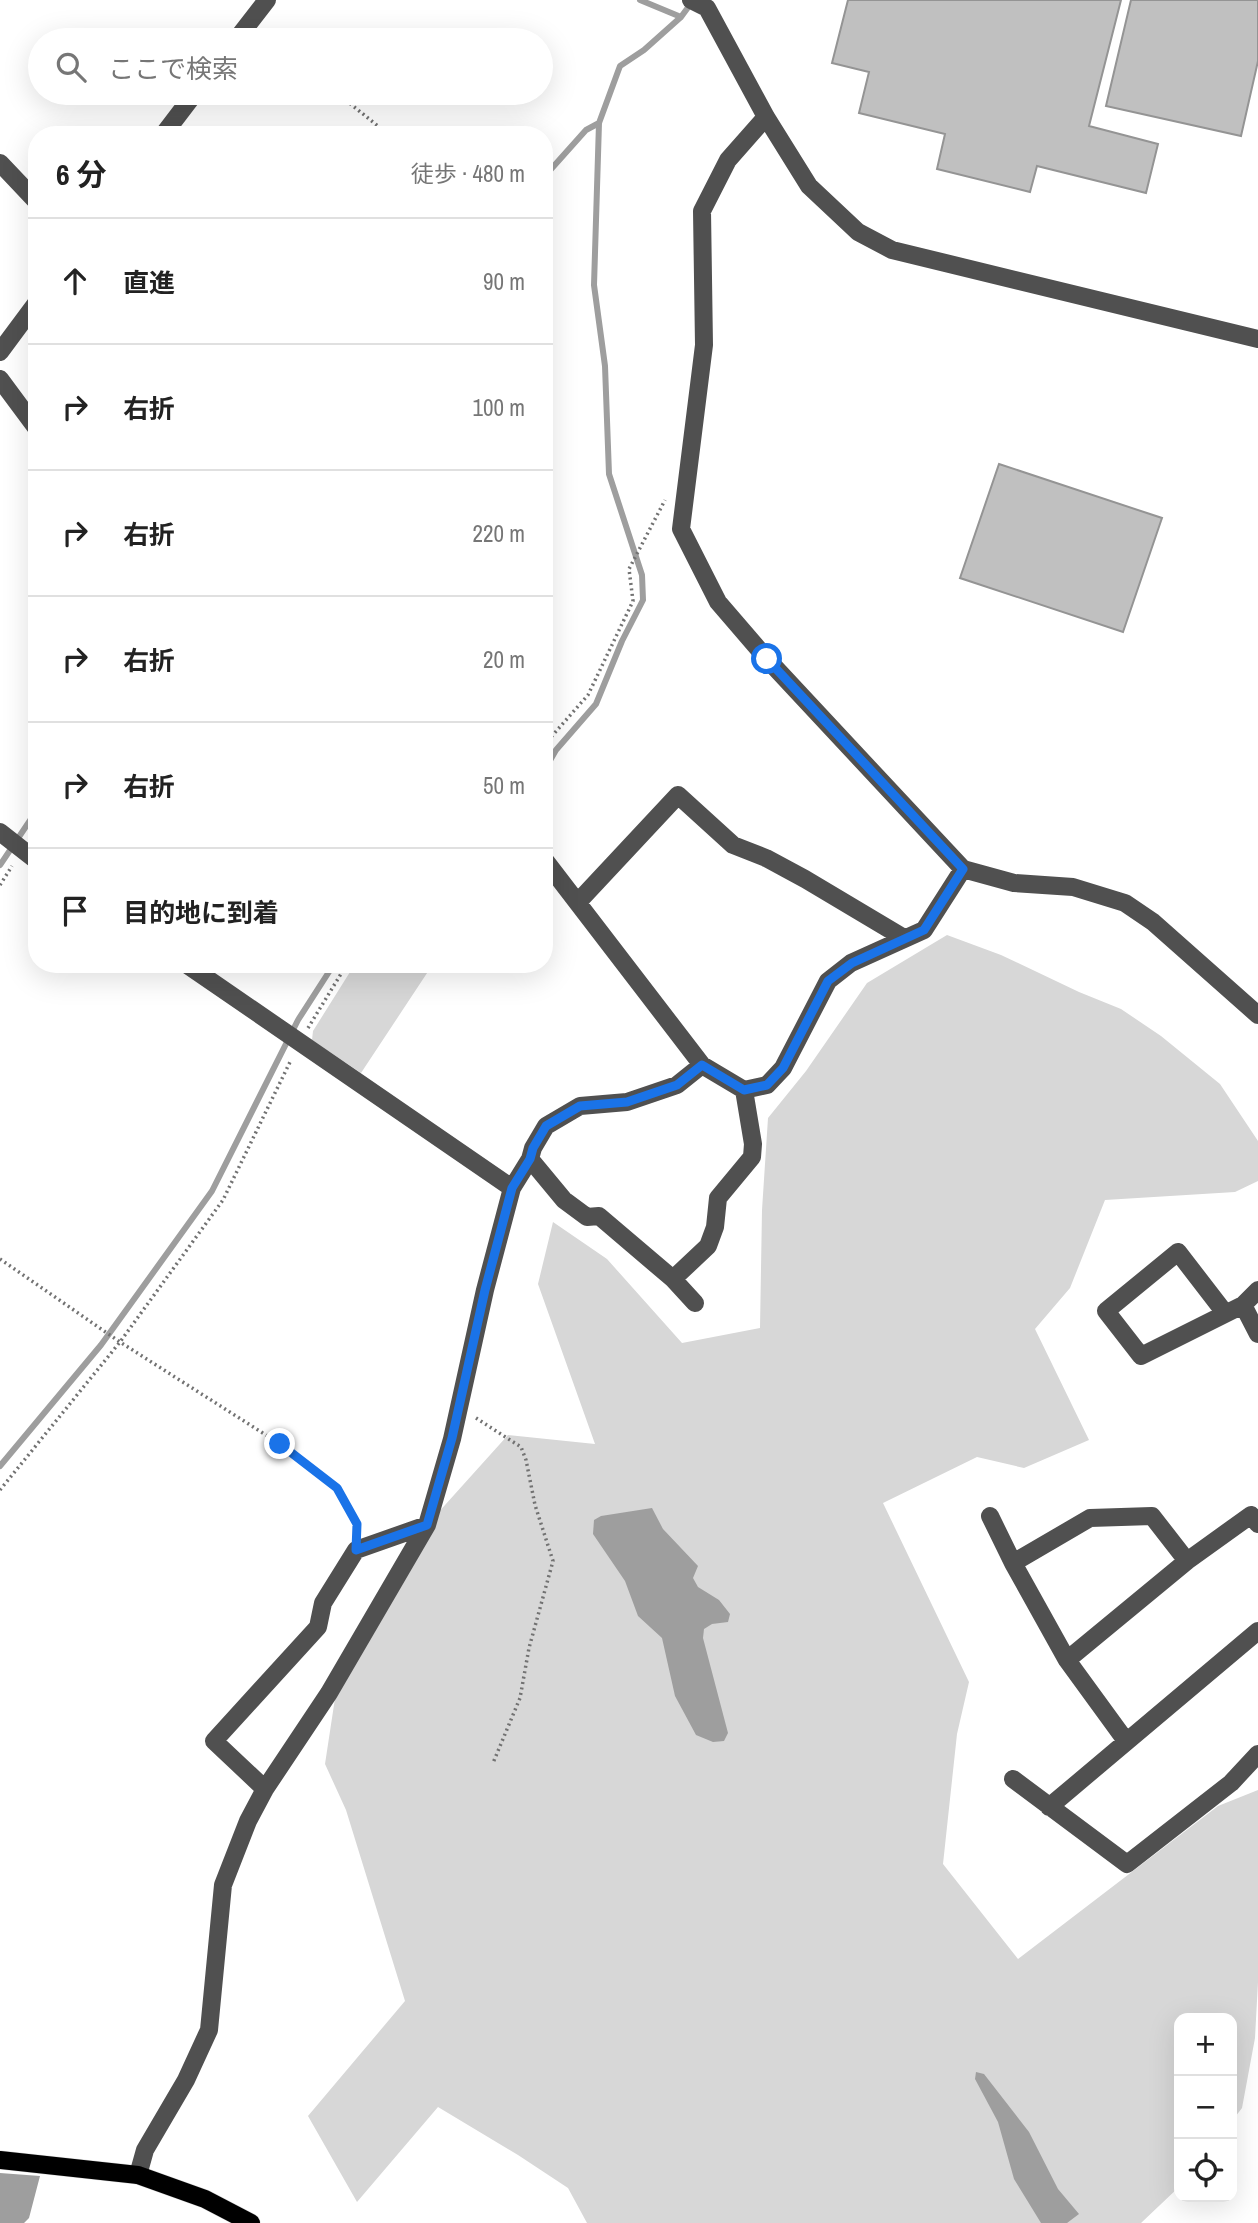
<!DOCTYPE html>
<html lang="ja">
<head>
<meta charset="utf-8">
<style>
  :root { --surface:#fff; --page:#f6f6f6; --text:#222; --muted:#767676; --line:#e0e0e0 }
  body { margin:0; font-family:"Archivo Narrow","Noto Sans JP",sans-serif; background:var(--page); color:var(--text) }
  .controls { position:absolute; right:21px; bottom:21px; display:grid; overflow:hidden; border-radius:14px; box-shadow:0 7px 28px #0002 }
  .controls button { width:63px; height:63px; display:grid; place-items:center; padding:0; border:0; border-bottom:2px solid var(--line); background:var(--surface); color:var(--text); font:35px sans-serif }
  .stop { position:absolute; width:21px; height:21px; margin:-16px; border:5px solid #1a73e8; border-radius:50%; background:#fff }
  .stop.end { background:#1a73e8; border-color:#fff; box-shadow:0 2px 7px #0008 }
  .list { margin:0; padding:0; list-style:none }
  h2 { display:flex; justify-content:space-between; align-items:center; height:91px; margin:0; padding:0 28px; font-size:30px }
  h2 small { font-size:23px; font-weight:400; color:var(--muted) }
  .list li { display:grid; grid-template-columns:46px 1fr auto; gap:21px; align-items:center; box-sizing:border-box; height:126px; padding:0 28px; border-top:2px solid var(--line) }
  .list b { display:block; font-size:26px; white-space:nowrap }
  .list em { font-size:23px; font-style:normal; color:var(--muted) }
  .icon { flex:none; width:38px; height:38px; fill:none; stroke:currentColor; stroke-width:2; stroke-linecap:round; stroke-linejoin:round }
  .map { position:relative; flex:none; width:1258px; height:2223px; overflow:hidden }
  .search { position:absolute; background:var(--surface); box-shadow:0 7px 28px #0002; left:28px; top:28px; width:525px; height:77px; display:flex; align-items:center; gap:18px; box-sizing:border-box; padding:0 24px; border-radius:38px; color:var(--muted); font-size:26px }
  .panel { position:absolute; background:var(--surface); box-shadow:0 7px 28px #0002; left:28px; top:126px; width:525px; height:847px; border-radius:28px }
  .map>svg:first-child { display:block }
  .green { fill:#d7d7d7 }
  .water { fill:#9e9e9e }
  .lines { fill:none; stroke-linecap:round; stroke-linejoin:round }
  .stream { stroke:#9e9e9e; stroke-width:6 }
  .building { fill:#c0c0c0; stroke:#949494; stroke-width:2 }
  .major-casing { stroke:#dbdbdb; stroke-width:19 }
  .path { stroke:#727272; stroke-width:3.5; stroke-dasharray:2 3.5; stroke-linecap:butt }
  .minor { stroke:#505050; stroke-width:18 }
  .major { stroke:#000; stroke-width:18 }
  .route { stroke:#1a73e8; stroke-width:9 }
</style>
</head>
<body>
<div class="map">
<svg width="1258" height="2223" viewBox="0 0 1258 2223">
  <rect width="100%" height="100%" fill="#fff"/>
  <!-- green -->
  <path class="green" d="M947,935L1001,955L1079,992L1121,1009L1161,1036L1220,1084L1258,1141V1181L1235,1192L1105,1200L1070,1288L1035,1329L1089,1440L1024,1468L977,1457L883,1503L969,1682L957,1734L943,1864L1018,1959L1218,1806L1258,1790V1982L1255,2038L1242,2108L1232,2121V2018H1179V2187L1141,2223H587L568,2188L518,2155L438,2107L357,2202L308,2116L405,2001L346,1810L325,1764L339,1672L427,1525L508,1435L595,1444L538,1284L553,1222L607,1259L682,1343L760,1328L762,1210L768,1118L806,1071L867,983Z
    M355,964H433L361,1073L312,1040L313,1031Z"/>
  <!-- water -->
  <path class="water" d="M652,1508L663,1529L698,1566L693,1578L698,1587L719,1600L730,1614L728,1622L712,1624L704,1629L703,1638L728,1733L724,1741L713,1742L696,1735L675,1696L662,1638L638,1616L625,1581L593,1534L594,1520L601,1516Z
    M976,2072L984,2074L1029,2132L1058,2189L1079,2214L1067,2223H1041L1014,2179L998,2122L975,2079Z
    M0,2173L40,2176L29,2218L24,2223H0Z"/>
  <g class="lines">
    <!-- stream -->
    <path class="stream" d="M640,0L681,17
      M544,177L586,130L599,123
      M544,771L556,750L596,704L622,641L643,600L642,575L609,474L605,366L594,285L599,123L620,66L644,50L681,17L692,2
      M0,865L37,810
      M0,1466L101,1345L212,1191L298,1020L334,964"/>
  </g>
  <!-- building -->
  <path class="building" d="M848,0H1121L1089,126L1158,144L1146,193L1037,166L1030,192L937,169L945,134L859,113L869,72L832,63Z
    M1131,0H1258V61L1241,136L1106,106Z
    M999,464L1162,518L1123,632L960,578Z"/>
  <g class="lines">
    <defs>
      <path id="major" d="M0,2160L138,2175L205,2199L251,2223"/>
    </defs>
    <!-- major casing -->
    <use href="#major" class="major-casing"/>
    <!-- path -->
    <path class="path" d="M264,35L271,40
      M337,93L389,135
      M544,745L588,695L633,601L629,569L665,500
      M31,836L37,828
      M0,885L12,866
      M308,1028L347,964
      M0,1259L120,1342L280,1444L337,1488L357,1524V1532
      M476,1418L521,1447L526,1460L535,1505L553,1561L529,1648L520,1698L493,1763
      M0,1490L120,1342L223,1200L291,1060"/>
    <!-- minor -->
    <path class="minor" d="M691,0L707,8L766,117L809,186L858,232L892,250L1258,339
      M236,40L267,0
      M766,117L728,160L702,211L704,345L681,529L718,602L767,659L963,869L1014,883L1073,887L1125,903L1153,922L1258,1015
      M163,135L195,93
      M0,163L37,202
      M0,352L37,302
      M0,379L37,429
      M0,832L37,861
      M544,859L702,1065L744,1090L767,1085L783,1068L828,981L851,963L924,930L963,869
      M578,902L678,795L733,845L766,858L805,879L904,938
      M186,964L512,1188
      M530,1159L564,1200L587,1217L599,1216L673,1279L695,1303
      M673,1279L708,1246L715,1227L718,1198L752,1157L753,1144L744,1090
      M1243,1305L1258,1334
      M1225,1313L1178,1252L1106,1311L1141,1356L1243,1305L1258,1290
      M990,1516L1013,1563L1067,1660L1126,1741
      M1013,1563L1090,1518L1152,1516L1187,1561
      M1067,1660L1187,1561L1251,1515L1258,1524
      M1013,1779L1127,1864L1231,1783L1258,1754
      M265,1789L214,1741L318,1627L323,1603L356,1550L427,1525
      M1049,1807L1258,1631
      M138,2175L145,2150L186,2080L209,2030L223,1885L248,1821L265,1789L329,1693L427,1525L452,1439L485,1290L512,1188L530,1159L533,1148L546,1126L580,1106L627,1102L677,1085L702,1065"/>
    <!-- major -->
    <use href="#major" class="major"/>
  </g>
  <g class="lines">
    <!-- route -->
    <path class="route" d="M280,1444L337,1488L357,1524L356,1550L427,1525L452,1438L485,1290L512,1188L530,1159L533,1148L546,1126L580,1106L627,1102L677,1085L702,1065L744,1090L767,1085L783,1068L828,981L852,963L924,930L963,869L767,659"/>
  </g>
</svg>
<div class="controls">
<button>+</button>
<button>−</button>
<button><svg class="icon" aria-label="locate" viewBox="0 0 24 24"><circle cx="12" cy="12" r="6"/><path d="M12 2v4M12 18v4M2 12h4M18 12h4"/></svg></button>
</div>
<div class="stop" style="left:767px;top:659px"></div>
<div class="stop end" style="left:280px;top:1444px"></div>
<div class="search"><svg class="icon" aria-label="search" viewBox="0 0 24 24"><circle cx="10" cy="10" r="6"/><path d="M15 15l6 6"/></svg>ここで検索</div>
<section class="panel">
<h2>6 分<small>徒歩 · 480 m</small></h2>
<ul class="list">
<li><svg class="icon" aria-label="ahead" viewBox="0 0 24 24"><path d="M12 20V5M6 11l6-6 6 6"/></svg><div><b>直進</b></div><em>90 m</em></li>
<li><svg class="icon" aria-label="right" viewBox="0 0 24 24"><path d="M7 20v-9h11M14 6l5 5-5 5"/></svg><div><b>右折</b></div><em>100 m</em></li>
<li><svg class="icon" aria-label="right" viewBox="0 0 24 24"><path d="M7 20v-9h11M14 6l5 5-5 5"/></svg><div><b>右折</b></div><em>220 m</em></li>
<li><svg class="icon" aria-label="right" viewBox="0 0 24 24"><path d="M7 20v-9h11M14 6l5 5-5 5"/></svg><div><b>右折</b></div><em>20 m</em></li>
<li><svg class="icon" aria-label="right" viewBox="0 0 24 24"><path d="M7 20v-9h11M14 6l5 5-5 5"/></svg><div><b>右折</b></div><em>50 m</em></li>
<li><svg class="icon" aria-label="arrive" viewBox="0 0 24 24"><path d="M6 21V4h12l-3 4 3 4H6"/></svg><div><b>目的地に到着</b></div></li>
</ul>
</section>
</div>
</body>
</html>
